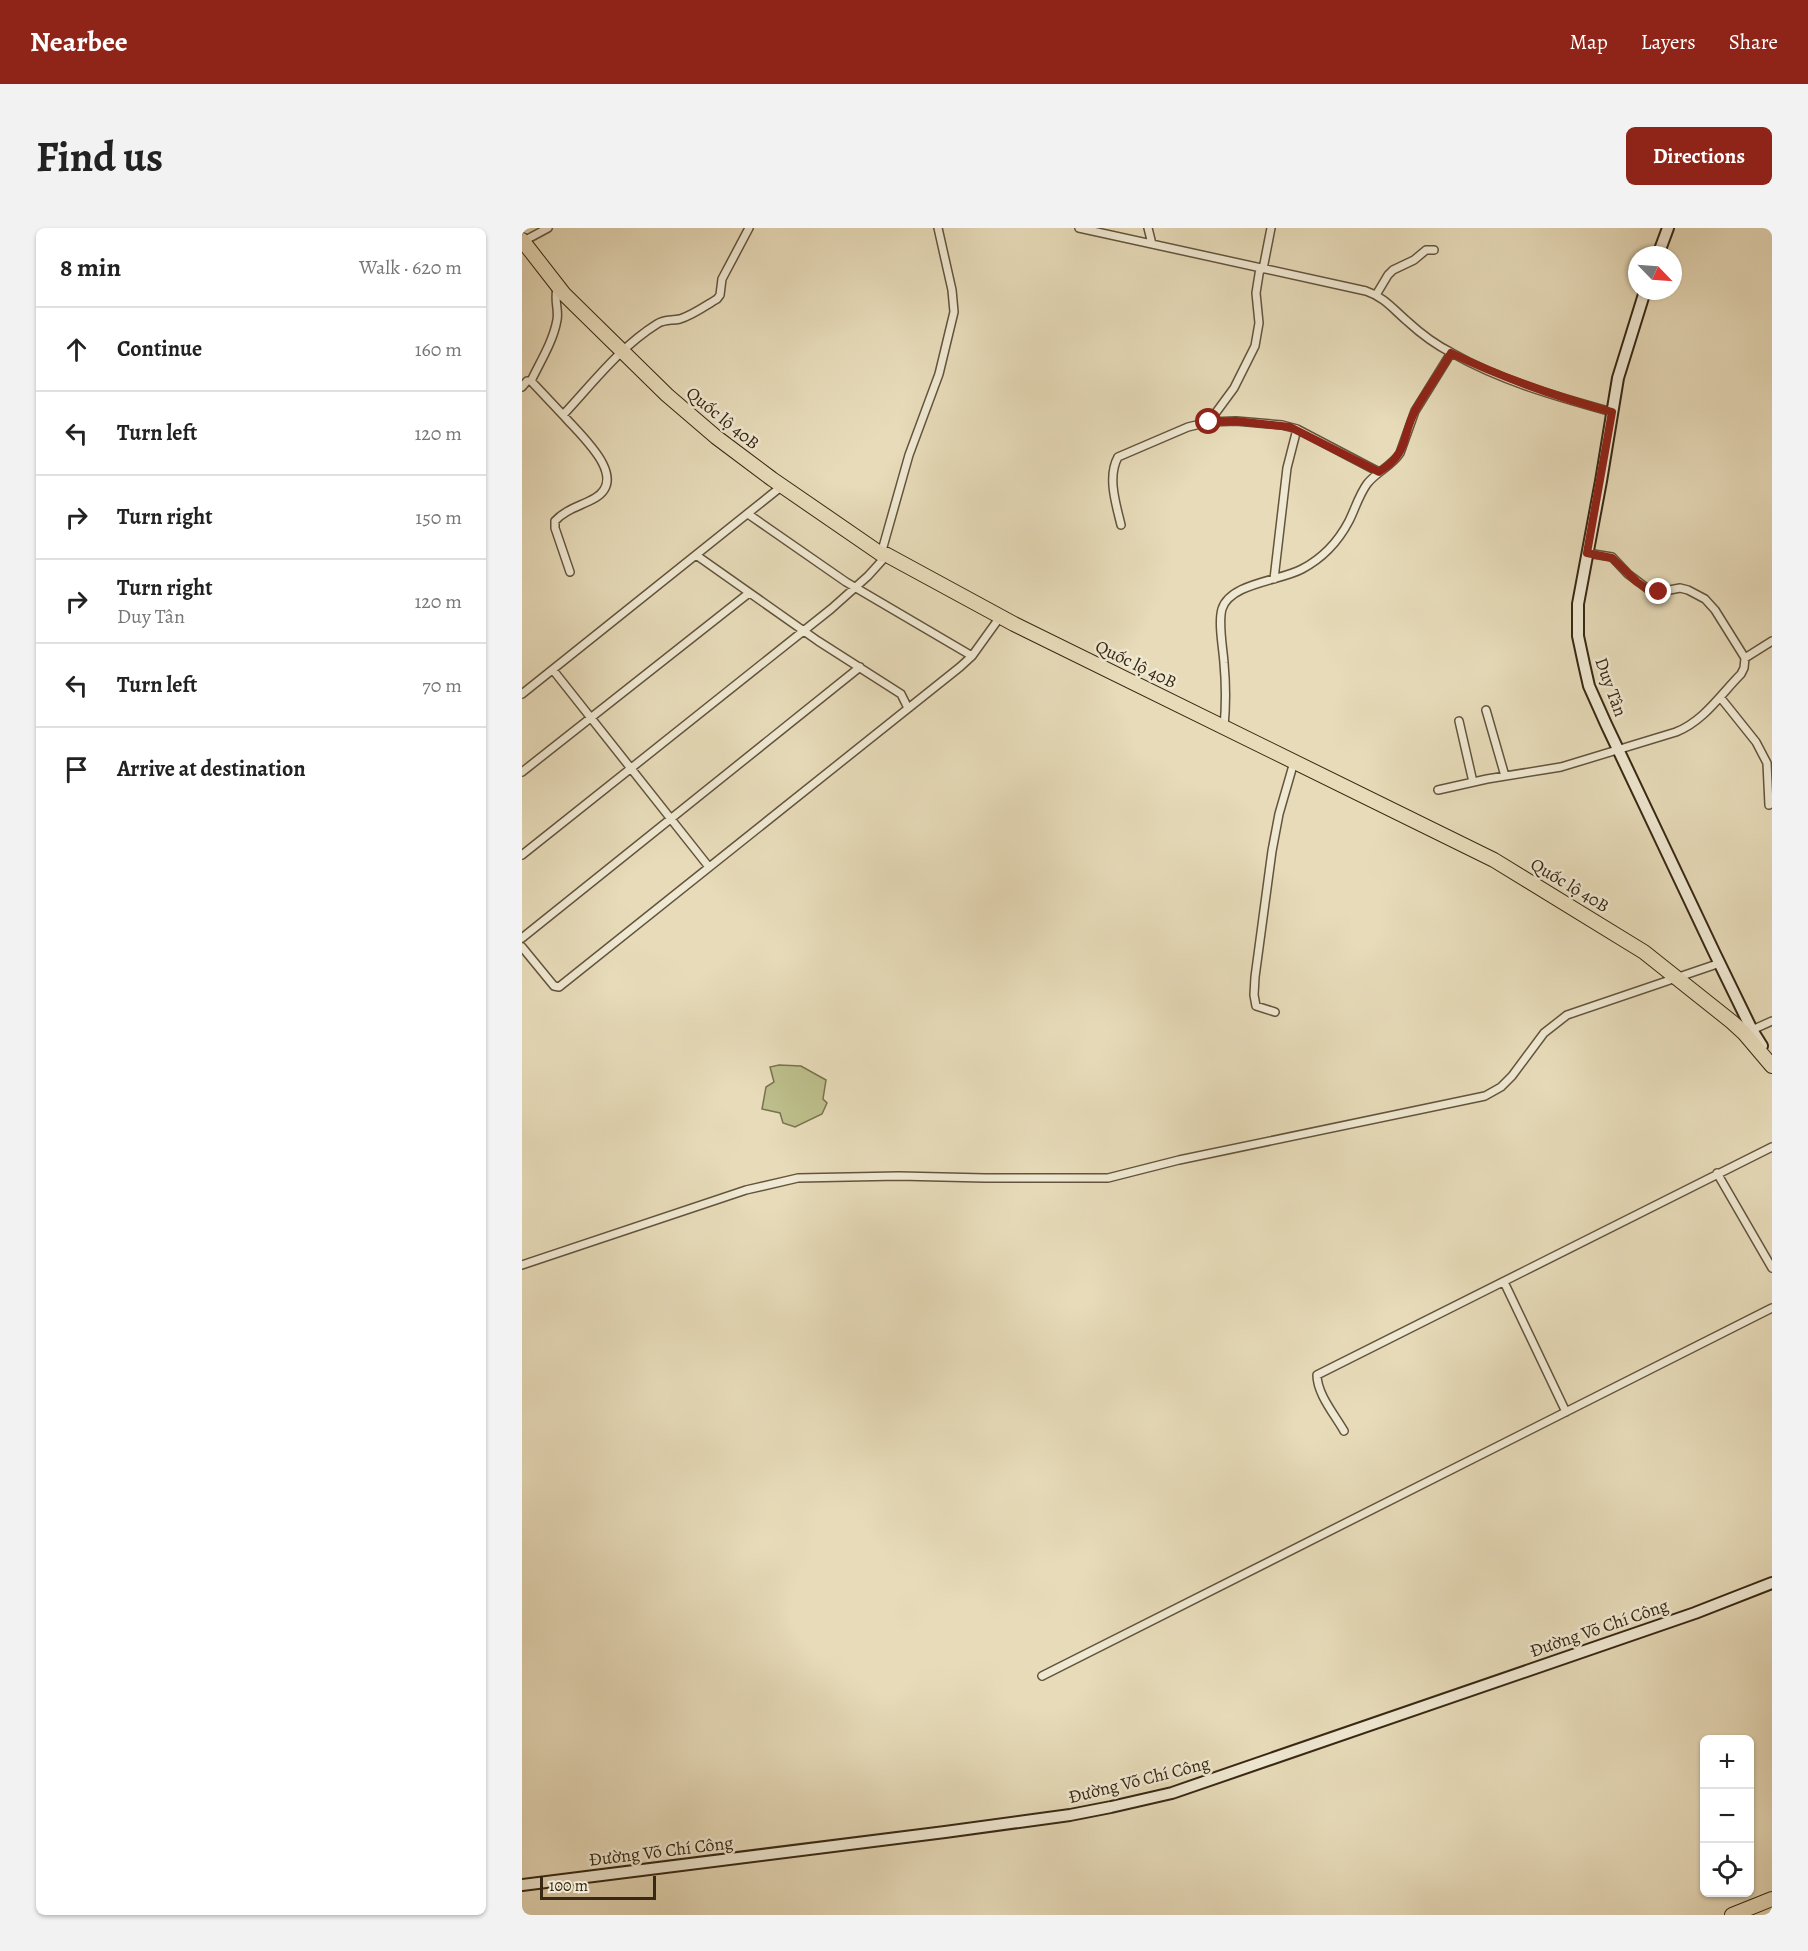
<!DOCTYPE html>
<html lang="en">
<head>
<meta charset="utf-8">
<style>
  :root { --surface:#fff; --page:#f2f2f2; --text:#222; --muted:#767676; --line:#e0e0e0; --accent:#8f2418 }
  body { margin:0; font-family:Alegreya,serif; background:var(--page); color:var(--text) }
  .controls { position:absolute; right:18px; bottom:18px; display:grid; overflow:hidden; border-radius:9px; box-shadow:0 2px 4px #0004 }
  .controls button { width:54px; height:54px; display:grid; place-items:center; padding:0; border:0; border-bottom:2px solid var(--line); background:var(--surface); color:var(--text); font:30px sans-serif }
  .compass { position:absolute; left:1106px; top:18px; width:54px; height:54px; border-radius:50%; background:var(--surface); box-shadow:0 2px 4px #0004; rotate:115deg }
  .scale { position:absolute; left:18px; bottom:15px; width:116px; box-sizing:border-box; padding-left:6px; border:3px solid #372713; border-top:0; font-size:16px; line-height:21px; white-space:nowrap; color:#372713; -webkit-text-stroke:4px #efe8d2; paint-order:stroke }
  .stop { position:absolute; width:18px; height:18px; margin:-14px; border:4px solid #8f2418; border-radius:50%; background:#fff }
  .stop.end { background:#8f2418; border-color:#fff; box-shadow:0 2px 6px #0008 }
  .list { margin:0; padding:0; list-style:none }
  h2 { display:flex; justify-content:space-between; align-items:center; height:78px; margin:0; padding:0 24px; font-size:26px }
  h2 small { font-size:20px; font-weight:400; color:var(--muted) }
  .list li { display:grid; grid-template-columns:39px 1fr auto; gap:18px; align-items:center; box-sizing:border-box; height:84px; padding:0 24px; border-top:2px solid var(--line) }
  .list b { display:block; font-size:22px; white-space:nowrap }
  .list p { margin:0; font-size:20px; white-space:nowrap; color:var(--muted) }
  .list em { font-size:20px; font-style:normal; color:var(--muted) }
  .icon { flex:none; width:33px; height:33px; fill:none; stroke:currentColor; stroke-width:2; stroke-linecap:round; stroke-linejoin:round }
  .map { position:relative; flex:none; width:1250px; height:1687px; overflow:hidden; border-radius:9px }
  header { display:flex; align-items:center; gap:36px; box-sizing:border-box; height:84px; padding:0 30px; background:var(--accent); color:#fff }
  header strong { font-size:28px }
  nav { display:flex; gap:33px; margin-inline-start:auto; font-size:21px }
  .intro { display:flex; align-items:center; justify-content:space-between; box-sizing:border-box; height:144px; padding:0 36px }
  h1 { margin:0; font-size:42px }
  .button { padding:15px 27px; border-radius:9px; background:var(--accent); color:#fff; font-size:21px; font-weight:700 }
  main { display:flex; gap:36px; padding:0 36px }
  aside { flex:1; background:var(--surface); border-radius:9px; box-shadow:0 2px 4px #0004 }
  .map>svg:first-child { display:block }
  .green { fill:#bcbe8b; stroke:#7a724f; stroke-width:1.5 }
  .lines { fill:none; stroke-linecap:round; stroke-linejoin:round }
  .street-casing { stroke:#63543c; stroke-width:10 }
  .secondary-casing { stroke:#372713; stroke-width:14 }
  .highway-casing { stroke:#372713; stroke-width:16 }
  .street { stroke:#efe8d2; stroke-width:7 }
  .secondary { stroke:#efe8d2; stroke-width:10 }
  .highway { stroke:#e7dbb9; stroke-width:14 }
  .route { stroke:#8f2418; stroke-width:8 }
  .labels { text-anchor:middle; stroke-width:5; stroke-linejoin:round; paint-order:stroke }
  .street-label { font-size:18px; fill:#372713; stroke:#efe8d2 }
</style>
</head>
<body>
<header>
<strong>Nearbee</strong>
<nav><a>Map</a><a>Layers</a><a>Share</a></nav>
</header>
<div class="intro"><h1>Find us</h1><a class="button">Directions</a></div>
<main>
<aside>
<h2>8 min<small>Walk · 620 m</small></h2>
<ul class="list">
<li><svg class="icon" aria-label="ahead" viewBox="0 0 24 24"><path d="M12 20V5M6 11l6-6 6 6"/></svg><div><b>Continue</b></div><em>160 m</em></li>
<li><svg class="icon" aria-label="left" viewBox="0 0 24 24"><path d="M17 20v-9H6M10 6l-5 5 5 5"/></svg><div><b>Turn left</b></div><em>120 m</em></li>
<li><svg class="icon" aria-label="right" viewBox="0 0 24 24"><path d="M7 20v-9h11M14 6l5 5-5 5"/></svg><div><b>Turn right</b></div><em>150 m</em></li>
<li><svg class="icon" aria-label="right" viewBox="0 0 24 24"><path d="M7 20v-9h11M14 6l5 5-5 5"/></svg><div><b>Turn right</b><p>Duy Tân</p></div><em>120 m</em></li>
<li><svg class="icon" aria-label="left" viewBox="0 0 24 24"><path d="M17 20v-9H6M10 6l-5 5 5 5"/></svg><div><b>Turn left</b></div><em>70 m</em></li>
<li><svg class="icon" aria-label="arrive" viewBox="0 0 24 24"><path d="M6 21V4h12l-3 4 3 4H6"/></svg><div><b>Arrive at destination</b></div></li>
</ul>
</aside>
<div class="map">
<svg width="1250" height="1687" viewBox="0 0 1250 1687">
  <rect width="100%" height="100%" fill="#e7dbb9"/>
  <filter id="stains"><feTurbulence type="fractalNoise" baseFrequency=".00333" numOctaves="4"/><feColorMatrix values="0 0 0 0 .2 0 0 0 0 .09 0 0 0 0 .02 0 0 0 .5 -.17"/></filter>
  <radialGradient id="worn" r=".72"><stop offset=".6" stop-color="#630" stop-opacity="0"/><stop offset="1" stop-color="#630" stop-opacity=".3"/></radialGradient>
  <!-- green -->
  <path class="green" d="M257,837L279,838L304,852L301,871L305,875L300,886L273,899L261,895L258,885L240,881L244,859L252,854L248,839Z"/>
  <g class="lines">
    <defs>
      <path id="street" d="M557,0L844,63C862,69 871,81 885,93C898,105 914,117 930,125C979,153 1036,169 1090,184
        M626,0L630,16
        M0,14L26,0
        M741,41L749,0
        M854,67L866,47L871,42L892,32L904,22H912
        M9,153C18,134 31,114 35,92C37,81 32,74 35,60
        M0,159L5,153H9L41,187C70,156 98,119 135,96C143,91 149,93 158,91C171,87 183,78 195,71L198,67L200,51L227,0
        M41,187C57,206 108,249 73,270C59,278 44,281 33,293V300L48,344
        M687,194L712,160L733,118L737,95L734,65L738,40
        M226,286L324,354L450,428
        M599,297C594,276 585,249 596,229L666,199L687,194L714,193L760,197L775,201L857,244
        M359,326L387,227L417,146L432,84L430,62L416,0
        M174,327L296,413L379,466L386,480
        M752,351L765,240L775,201
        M1223,430L1250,413
        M31,442L187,639
        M0,466L260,258
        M1198,469L1234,514L1245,535L1247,577
        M964,482L983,548
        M937,493L951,554
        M702,499C704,478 704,457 702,435C701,420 696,395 700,381C708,355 758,353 780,341C801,330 816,314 827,293C833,281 837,267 845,256C854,244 870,238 878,225L893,183L929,125
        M0,544L227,365
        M916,562L965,551L1039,539L1154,504C1182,493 1199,466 1219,446L1222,440L1223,430L1193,382L1183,371L1166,362L1158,360L1137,364L1126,361L1106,346L1090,329L1065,325
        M0,627L309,381L346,348L365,327
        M0,710L338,439
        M0,719L32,758L37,759L438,439L450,428L478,389
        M753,784L734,778L732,767L733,749L750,623L757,586L772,534
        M1230,802L1250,793
        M1195,945L1250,1040
        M0,1037L224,962L276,950L377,948L463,950H586L657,932L963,868L979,859L990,848L1022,805L1045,787L1198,735
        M982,1054L1044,1184
        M822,1203C813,1187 795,1166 795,1147L1250,919
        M520,1448L1250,1080"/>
      <path id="secondary" d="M1136,27L1146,0
        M1123,63L1096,150L1079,253L1056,376V408L1062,436L1067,458L1084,496L1193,726L1230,802L1240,818
        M0,1657L423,1604L548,1587L589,1579L650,1565L1173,1385L1250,1355"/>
      <path id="highway" d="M0,12L42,66L145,167L194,209L250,251L359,326L365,327L492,396L972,632L1122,724L1210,794L1222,805L1250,838
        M1210,1687L1250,1671"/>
    </defs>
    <!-- street casing -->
    <use href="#street" class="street-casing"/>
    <!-- secondary casing -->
    <use href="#secondary" class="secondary-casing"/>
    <!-- highway casing -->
    <use href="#highway" class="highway-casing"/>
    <!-- street -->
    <use href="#street" class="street"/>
    <!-- secondary -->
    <use href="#secondary" class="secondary"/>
    <!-- highway -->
    <use href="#highway" class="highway"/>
  </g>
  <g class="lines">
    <!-- route -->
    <path class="route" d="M687,194L714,193L768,199L857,244C889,223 878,210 894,181C905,162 918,144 929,125C981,150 1035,169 1090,184L1065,325L1090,330L1115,354L1126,361L1137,364"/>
  </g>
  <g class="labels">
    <!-- street labels -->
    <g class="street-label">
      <text transform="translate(201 190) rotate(39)" y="6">Quốc lộ 40B</text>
      <text transform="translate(614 436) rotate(26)" y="6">Quốc lộ 40B</text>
      <text transform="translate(1089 459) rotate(70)" y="6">Duy Tân</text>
      <text transform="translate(1048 657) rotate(31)" y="6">Quốc lộ 40B</text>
      <text transform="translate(1077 1400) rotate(-19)" y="6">Đường Võ Chí Công</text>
      <text transform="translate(617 1552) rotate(-14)" y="6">Đường Võ Chí Công</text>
      <text transform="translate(139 1623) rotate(-7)" y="6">Đường Võ Chí Công</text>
    </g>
  </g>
  <rect width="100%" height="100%" filter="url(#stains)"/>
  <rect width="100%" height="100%" fill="url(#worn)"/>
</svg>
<div class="controls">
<button>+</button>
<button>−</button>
<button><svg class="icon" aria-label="locate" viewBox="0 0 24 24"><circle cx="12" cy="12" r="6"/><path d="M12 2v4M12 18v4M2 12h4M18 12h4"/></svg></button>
</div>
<svg class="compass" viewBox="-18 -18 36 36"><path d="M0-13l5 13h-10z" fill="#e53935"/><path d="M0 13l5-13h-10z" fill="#767676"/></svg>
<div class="scale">100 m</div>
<div class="stop" style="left:687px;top:194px"></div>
<div class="stop end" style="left:1137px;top:364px"></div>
</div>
</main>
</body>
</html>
